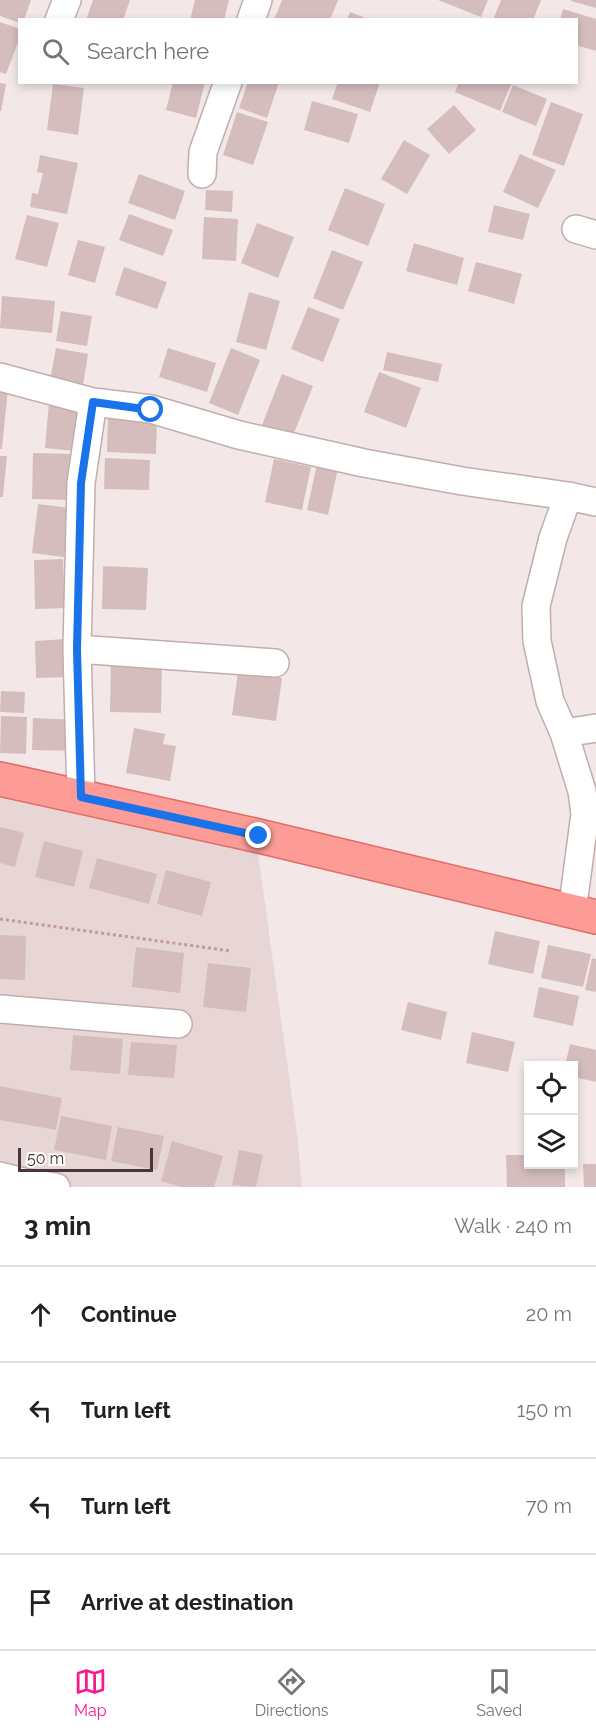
<!DOCTYPE html>
<html lang="en">
<head>
<meta charset="utf-8">
<style>
  :root { --surface:#fff; --page:#f2f2f2; --text:#202124; --muted:#757577; --line:#e0e0e0; --accent:#f81a8b }
  body { margin:0; font-family:Raleway,sans-serif; background:var(--page); color:var(--text) }
  .controls { position:absolute; right:18px; bottom:18px; display:grid; overflow:hidden; border-radius:0px; box-shadow:0 3px 9px #0003 }
  .controls button { width:54px; height:54px; display:grid; place-items:center; padding:0; border:0; border-bottom:2px solid var(--line); background:var(--surface); color:var(--text); font:30px sans-serif }
  .scale { position:absolute; left:18px; bottom:15px; width:135px; box-sizing:border-box; padding-left:6px; border:3px solid #473637; border-top:0; font-size:16px; line-height:21px; white-space:nowrap; color:#473637; -webkit-text-stroke:4px #fff; paint-order:stroke }
  .stop { position:absolute; width:18px; height:18px; margin:-14px; border:4px solid #1a73e8; border-radius:50%; background:#fff }
  .stop.end { background:#1a73e8; border-color:#fff; box-shadow:0 2px 6px #0008 }
  .list { margin:0; padding:0; list-style:none }
  h2 { display:flex; justify-content:space-between; align-items:center; height:78px; margin:0; padding:0 24px; font-size:26px }
  h2 small { font-size:20px; font-weight:400; color:var(--muted) }
  .list li { display:grid; grid-template-columns:39px 1fr auto; gap:18px; align-items:center; box-sizing:border-box; height:96px; padding:0 24px; border-top:2px solid var(--line) }
  .list b { display:block; font-size:22px; white-space:nowrap }
  .list em { font-size:20px; font-style:normal; color:var(--muted) }
  .icon { flex:none; width:33px; height:33px; fill:none; stroke:currentColor; stroke-width:2; stroke-linecap:round; stroke-linejoin:round }
  .map { position:relative; flex:none; width:596px; height:1187px; overflow:hidden }
  .search { position:absolute; background:var(--surface); box-shadow:0 3px 9px #0003; left:18px; right:18px; top:18px; height:66px; display:flex; align-items:center; gap:15px; box-sizing:border-box; padding:0 21px; border-radius:0px; color:var(--muted); font-size:22px }
  .sheet { height:462px; background:var(--surface) }
  nav { display:flex; justify-content:space-around; align-items:center; box-sizing:border-box; height:84px; border-top:2px solid var(--line); background:var(--surface); font-size:16px; color:var(--muted) }
  nav a { display:grid; justify-items:center; gap:3px }
  nav .on { color:var(--accent) }
  .map>svg:first-child { display:block }
  .residential { fill:#e7d6d5 }
  .building { fill:#d5bdbe }
  .lines { fill:none; stroke-linecap:round; stroke-linejoin:round }
  .minor-casing { stroke:#c2adad; stroke-width:30 }
  .major-casing { stroke:#e36b66; stroke-width:36 }
  .path { stroke:#c09b9c; stroke-width:3; stroke-dasharray:3 3; stroke-linecap:butt }
  .minor { stroke:#fff; stroke-width:27 }
  .major { stroke:#fd9c97; stroke-width:33 }
  .route { stroke:#1a73e8; stroke-width:8 }
</style>
</head>
<body>
<div class="map">
<svg width="596" height="1187" viewBox="0 0 596 1187">
  <rect width="100%" height="100%" fill="#f3e8e7"/>
  <!-- residential -->
  <path class="residential" d="M0,790L257,846L297,1134L302,1187H0Z"/>
  <!-- building -->
  <path class="building" d="M0,0H31L24,20H20V23L0,16Z
    M93,0H130L123,20H86Z
    M195,0H229L224,20H190Z
    M282,0H338L330,20H274Z
    M438,0H488L481,17Z
    M501,0H541L533,20H493Z
    M571,0H596V8L571,1Z
    M563,9L596,19V51L576,45V20H560Z
    M350,12L368,19V20H347Z
    M0,22L20,29V37L6,74L0,72Z
    M173,82H205L196,118L166,110Z
    M248,82H279L267,118L239,108Z
    M338,82H380L370,112L332,99Z
    M459,82H512L500,111L455,92Z
    M0,83L6,84L1,111H0Z
    M53,84L84,88L78,135L47,130Z
    M513,85L547,99L536,126L502,112Z
    M312,101L358,114L349,143L304,130Z
    M551,102L583,114L564,166L532,155Z
    M454,105L476,130L449,154L427,129Z
    M237,112L268,122L253,165L223,155Z
    M404,140L430,155L407,194L381,179Z
    M520,154L556,170L538,208L503,192Z
    M40,155L78,163L67,214L30,207L32,193L38,194L43,173L37,172Z
    M139,174L185,191L175,220L128,203Z
    M345,188L385,204L368,246L328,230Z
    M206,190L233,191L232,212L205,210Z
    M494,205L530,214L523,240L488,232Z
    M129,214L173,230L163,256L119,240Z
    M27,215L59,223L47,267L15,259Z
    M204,217L238,219L236,261L202,259Z
    M257,223L294,237L278,278L241,263Z
    M78,240L105,247L95,283L68,275Z
    M414,243L464,258L457,285L406,271Z
    M332,250L363,262L343,310L313,298Z
    M476,262L522,274L514,304L468,291Z
    M124,267L167,282L157,309L115,295Z
    M249,292L280,301L266,350L236,342Z
    M2,296L55,301L52,333L0,328Z
    M308,307L340,319L323,362L291,349Z
    M61,311L92,316L87,346L56,341Z
    M56,348L88,354L83,385L50,380Z
    M168,348L216,363L207,392L159,377Z
    M231,348L260,360L238,415L209,403Z
    M387,352L442,364L438,382L383,370Z
    M379,372L421,388L406,428L364,412Z
    M282,374L313,386L292,438L262,425Z
    M0,387L8,388L2,449H0Z
    M49,403L78,405L74,451L45,448Z
    M108,416L157,418L156,454L107,452Z
    M33,453L74,454L73,500L32,499Z
    M0,456H7L3,497H0Z
    M105,458L150,460L149,490L104,489Z
    M274,459L311,467L302,510L265,502Z
    M317,464L338,468L328,515L307,510Z
    M38,504L70,508L64,557L32,553Z
    M63,559L65,608L35,609L34,560Z
    M103,566L148,568L146,610L102,609Z
    M66,639L68,677L36,678L35,641Z
    M111,661L162,662L161,713L110,712Z
    M238,672L282,678L276,721L232,715Z
    M1,691L25,692L24,713L0,712Z
    M1,716L27,717L26,754L0,753Z
    M33,718L78,720L77,751L32,750Z
    M134,728L165,734L163,744L176,746L170,781L126,773Z
    M0,827L24,833L15,867L0,863Z
    M44,841L83,851L74,887L35,877Z
    M97,858L157,874L149,904L89,888Z
    M166,870L211,882L202,916L157,904Z
    M495,931L540,941L533,974L488,964Z
    M0,935L26,936L25,980L0,979Z
    M548,945L591,954L583,987L541,978Z
    M136,947L184,953L180,993L132,987Z
    M592,958L596,959V992L585,990Z
    M208,963L251,968L246,1012L203,1007Z
    M539,987L579,996L573,1026L533,1017Z
    M408,1002L447,1012L441,1040L401,1030Z
    M472,1032L515,1042L508,1072L466,1063Z
    M73,1035L123,1039L120,1074L70,1070Z
    M131,1042L177,1045L174,1078L128,1075Z
    M570,1044L596,1050V1082L574,1077V1066H565Z
    M0,1086L62,1098L56,1130L0,1120Z
    M61,1116L112,1126L106,1160L54,1150Z
    M118,1127L164,1136L157,1170L111,1161Z
    M172,1141L223,1156L214,1187H181L161,1181Z
    M239,1150L263,1155L256,1187L232,1185Z
    M506,1155H528V1164H565V1187H507Z
    M583,1164H596V1187H584Z"/>
  <g class="lines">
    <defs>
      <path id="minor" d="M59,20L67,0
        M251,20L258,0
        M202,174L203,152L228,82
        M576,229L596,235
        M0,377L93,402L151,409L239,435L364,463L462,481L568,496L596,502
        M568,496L553,538L536,606L537,641L550,701L564,733L582,791L585,814L572,912
        M77,649L275,663
        M564,733L596,728
        M81,797L77,649L81,483L93,402
        M0,1009L178,1024
        M0,1176L28,1183L56,1187"/>
      <path id="major" d="M0,779L259,836L596,917"/>
    </defs>
    <!-- minor casing -->
    <use href="#minor" class="minor-casing"/>
    <!-- major casing -->
    <use href="#major" class="major-casing"/>
    <!-- path -->
    <path class="path" d="M0,919L231,951"/>
    <!-- minor -->
    <use href="#minor" class="minor"/>
    <!-- major -->
    <use href="#major" class="major"/>
  </g>
  <g class="lines">
    <!-- route -->
    <path class="route" d="M151,410L93,402L81,483L77,649L81,797L259,836"/>
  </g>
</svg>
<div class="controls">
<button><svg class="icon" aria-label="locate" viewBox="0 0 24 24"><circle cx="12" cy="12" r="6"/><path d="M12 2v4M12 18v4M2 12h4M18 12h4"/></svg></button>
<button><svg class="icon" aria-label="layers" viewBox="0 0 24 24"><path d="M12 4l9 5-9 5-9-5zM3 14l9 5 9-5"/></svg></button>
</div>
<div class="scale">50 m</div>
<div class="stop" style="left:151px;top:410px"></div>
<div class="stop end" style="left:259px;top:836px"></div>
<div class="search"><svg class="icon" aria-label="search" viewBox="0 0 24 24"><circle cx="10" cy="10" r="6"/><path d="M15 15l6 6"/></svg>Search here</div>
</div>
<section class="sheet">
<h2>3 min<small>Walk · 240 m</small></h2>
<ul class="list">
<li><svg class="icon" aria-label="ahead" viewBox="0 0 24 24"><path d="M12 20V5M6 11l6-6 6 6"/></svg><div><b>Continue</b></div><em>20 m</em></li>
<li><svg class="icon" aria-label="left" viewBox="0 0 24 24"><path d="M17 20v-9H6M10 6l-5 5 5 5"/></svg><div><b>Turn left</b></div><em>150 m</em></li>
<li><svg class="icon" aria-label="left" viewBox="0 0 24 24"><path d="M17 20v-9H6M10 6l-5 5 5 5"/></svg><div><b>Turn left</b></div><em>70 m</em></li>
<li><svg class="icon" aria-label="arrive" viewBox="0 0 24 24"><path d="M6 21V4h12l-3 4 3 4H6"/></svg><div><b>Arrive at destination</b></div></li>
</ul>
</section>
<nav>
<a class="on"><svg class="icon" aria-label="map" viewBox="0 0 24 24"><path d="M3 6l6-2 6 2 6-2v14l-6 2-6-2-6 2zM9 4v14M15 6v14"/></svg>Map</a>
<a><svg class="icon" aria-label="directions" viewBox="0 0 24 24"><path d="M12 3l9 9-9 9-9-9zM9 14v-3h6M13 9l2 2-2 2"/></svg>Directions</a>
<a><svg class="icon" aria-label="saved" viewBox="0 0 24 24"><path d="M7 4h10v16l-5-4-5 4z"/></svg>Saved</a>
</nav>
</body>
</html>
